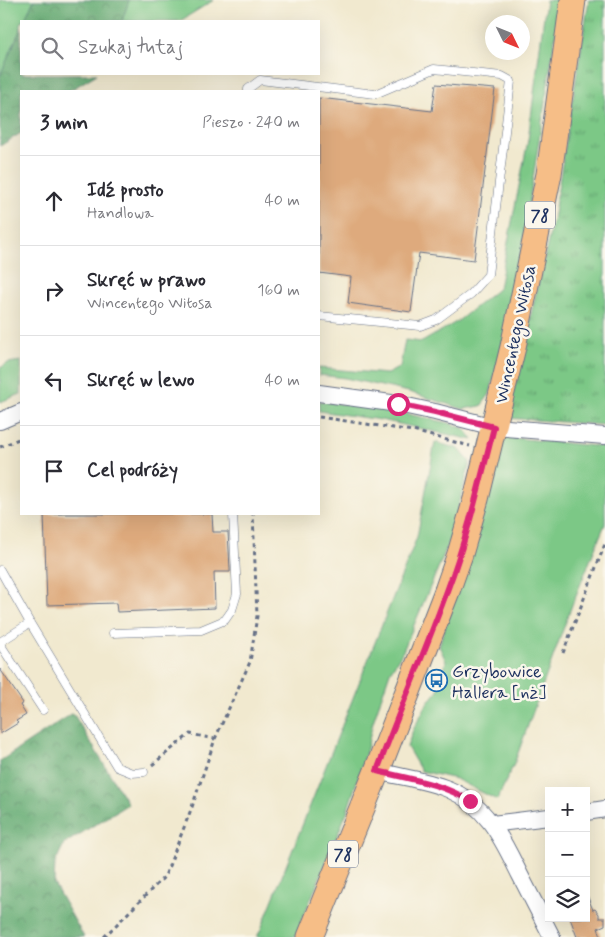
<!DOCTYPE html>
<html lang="pl">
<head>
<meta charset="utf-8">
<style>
  :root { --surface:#fff; --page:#f2f2f3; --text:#2b2b33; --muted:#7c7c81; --line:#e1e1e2 }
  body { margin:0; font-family:Mynerve,sans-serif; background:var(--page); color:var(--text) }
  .controls { position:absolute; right:15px; bottom:15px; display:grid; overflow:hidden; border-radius:0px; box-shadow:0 5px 20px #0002 }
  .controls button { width:45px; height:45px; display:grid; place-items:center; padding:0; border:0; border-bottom:1px solid var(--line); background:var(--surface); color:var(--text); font:25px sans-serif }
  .compass { position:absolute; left:485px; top:15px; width:45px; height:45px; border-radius:50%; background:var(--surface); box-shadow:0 5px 20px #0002; rotate:133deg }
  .stop { position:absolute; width:15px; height:15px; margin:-11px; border:4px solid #db2777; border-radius:50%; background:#fff }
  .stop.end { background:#db2777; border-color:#fff; box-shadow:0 1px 5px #0008 }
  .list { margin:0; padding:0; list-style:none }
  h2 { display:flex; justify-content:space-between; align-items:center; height:65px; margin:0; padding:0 20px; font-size:21px }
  h2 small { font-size:16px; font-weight:400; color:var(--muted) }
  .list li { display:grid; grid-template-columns:32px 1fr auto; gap:15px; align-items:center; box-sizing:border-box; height:90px; padding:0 20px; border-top:1px solid var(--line) }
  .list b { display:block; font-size:19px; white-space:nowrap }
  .list p { margin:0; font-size:16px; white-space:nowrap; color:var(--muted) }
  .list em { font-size:16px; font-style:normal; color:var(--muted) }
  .icon { flex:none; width:28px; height:28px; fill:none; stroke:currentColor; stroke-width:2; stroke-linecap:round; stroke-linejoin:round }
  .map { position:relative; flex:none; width:605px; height:937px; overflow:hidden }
  .search { position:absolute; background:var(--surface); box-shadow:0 5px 20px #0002; left:20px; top:20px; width:300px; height:55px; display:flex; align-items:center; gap:12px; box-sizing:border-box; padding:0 18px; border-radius:0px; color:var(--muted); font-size:19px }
  .panel { position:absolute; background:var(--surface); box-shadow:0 5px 20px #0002; left:20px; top:90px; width:300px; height:425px; border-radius:0px }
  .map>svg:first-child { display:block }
  .green { fill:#7cc886; stroke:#4c7c72 }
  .forest { fill:url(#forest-crowns); stroke:#406e68 }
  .park { fill:url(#park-tufts); stroke:#4c7c72 }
  .building { fill:#deaa7d }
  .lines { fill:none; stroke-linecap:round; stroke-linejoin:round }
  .lane-casing { stroke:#667086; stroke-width:9 }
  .street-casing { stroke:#667086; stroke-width:18 }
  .primary-casing { stroke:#667086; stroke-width:27 }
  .path { stroke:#667086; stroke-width:3; stroke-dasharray:4 4; stroke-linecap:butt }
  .lane { stroke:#fff; stroke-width:8 }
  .street { stroke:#fff; stroke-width:16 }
  .primary { stroke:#f6be87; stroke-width:25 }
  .route { stroke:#db2777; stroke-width:6 }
  .labels { text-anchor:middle; stroke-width:5; stroke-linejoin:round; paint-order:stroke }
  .shield { fill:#fbf7ec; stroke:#5e6b89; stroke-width:1 }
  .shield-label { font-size:16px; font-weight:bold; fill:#1b2f5e }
  .street-label { font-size:18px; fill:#1b2f5e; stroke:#fbf7ec }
  .poi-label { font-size:18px; fill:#1b2f5e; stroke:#fbf7ec; text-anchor:start }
</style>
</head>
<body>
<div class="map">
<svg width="605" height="937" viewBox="0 0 605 937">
  <defs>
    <pattern id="forest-crowns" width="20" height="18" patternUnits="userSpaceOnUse" patternTransform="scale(1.25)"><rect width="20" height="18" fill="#65ac73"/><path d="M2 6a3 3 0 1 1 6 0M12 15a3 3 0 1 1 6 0" fill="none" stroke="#528c62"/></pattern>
    <pattern id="park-tufts" width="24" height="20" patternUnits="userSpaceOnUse" patternTransform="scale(1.25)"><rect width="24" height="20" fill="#7cc886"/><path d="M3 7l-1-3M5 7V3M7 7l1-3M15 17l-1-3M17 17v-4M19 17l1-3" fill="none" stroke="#65a371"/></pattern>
  </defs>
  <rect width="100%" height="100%" fill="#fbf7ec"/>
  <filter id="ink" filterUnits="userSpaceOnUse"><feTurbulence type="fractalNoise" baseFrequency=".02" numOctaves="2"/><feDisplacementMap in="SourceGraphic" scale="10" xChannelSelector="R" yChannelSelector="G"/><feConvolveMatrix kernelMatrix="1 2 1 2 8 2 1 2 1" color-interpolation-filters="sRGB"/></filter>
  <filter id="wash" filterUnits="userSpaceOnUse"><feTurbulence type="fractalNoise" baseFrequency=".0096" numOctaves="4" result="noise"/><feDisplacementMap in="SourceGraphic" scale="20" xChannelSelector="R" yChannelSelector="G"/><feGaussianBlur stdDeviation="1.12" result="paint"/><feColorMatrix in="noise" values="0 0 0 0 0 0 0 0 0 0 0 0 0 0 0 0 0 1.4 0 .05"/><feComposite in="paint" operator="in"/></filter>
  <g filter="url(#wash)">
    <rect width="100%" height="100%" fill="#f1e9cf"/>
    <!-- green -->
    <path class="green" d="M0,0H34L24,21H21V28L0,76Z
      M129,0H214L180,21H122Z
      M546,0H561L515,293L490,394L481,406L463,409L409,392L345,378L319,375V368L387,374L400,367L405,340L422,342L458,321L499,288L528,140Z
      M21,361V394L0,402V368L8,363Z
      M319,401L383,409L449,423L465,429L473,440L381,420L319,411Z
      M504,437L605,447V524L572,605L514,764L497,800L456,779L421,771L407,747L413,730L429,700L436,694L442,681L446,661L439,646Z
      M435,442L459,449L470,462L450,540L403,651L390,672L373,722L366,753L347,812L295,937H257L261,929L417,537Z"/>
    <!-- forest -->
    <path class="forest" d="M34,0H129L122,21H24Z
      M21,28V74H97L69,91H21V133L0,146V76Z
      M73,713L128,804L64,844L55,863L54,884L84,937H0V761Z"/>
    <!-- park -->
    <path class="park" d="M589,0H605V425L507,418L553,220Z"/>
    <g id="blocks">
      <!-- building -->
      <path class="building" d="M436,84L495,89L474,260L419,253L411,312L348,303L351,277L319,273V98L432,111Z
        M44,514H212L213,532H228L230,569V572H214L215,608L117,612L116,603L47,605Z
        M0,669L23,703L20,705L26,715L16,721L18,723L0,734Z
        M586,895H587L593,910L595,909L599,914V918H605V925L598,928L601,937H577L570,918H586Z"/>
    </g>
  </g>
  <g filter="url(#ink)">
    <use href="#blocks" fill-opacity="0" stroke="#667086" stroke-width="1"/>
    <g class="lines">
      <defs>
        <path id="lane" d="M248,91V89L260,80L375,94L434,69L502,76L511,81L488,275L471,294L436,320L420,326L319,316
          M0,570L30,623L0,642
          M30,623L117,767L132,773L144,772
          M113,633L201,630L225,620L232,610L237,594L233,514
          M0,644L43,710"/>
        <path id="street" d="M319,393L398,404L435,412L494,427L605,436
          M0,421L21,412
          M377,771C400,777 426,780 448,789C488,806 502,839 520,875C531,896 541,916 552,937
          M586,812L605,809
          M492,824L549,817"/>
        <path id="primary" d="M310,937L377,771L447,591L460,554L476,499L513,347L549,174L573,0"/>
      </defs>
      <!-- lane casing -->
      <use href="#lane" class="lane-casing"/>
      <!-- street casing -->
      <use href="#street" class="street-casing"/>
      <!-- primary casing -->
      <use href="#primary" class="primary-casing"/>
      <!-- path -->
      <path class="path" d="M319,417L413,431L470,446
        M0,447L21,438
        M563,653L605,544
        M152,765L190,734L215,739
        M104,937L165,876L192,807L215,739L250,662L257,616L253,514"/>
      <!-- lane -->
      <use href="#lane" class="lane"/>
      <!-- street -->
      <use href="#street" class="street"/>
      <!-- primary -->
      <use href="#primary" class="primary"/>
    </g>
  </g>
  <g class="lines" filter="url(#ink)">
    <!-- route -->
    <path class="route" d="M398,404L435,412L494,427C480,482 467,538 447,591C425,652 399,711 377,771C409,779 441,783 470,801"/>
  </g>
  <!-- icons -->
  <defs>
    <symbol id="bus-ring" viewBox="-11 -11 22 22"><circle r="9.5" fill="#fbf7ec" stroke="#1f6fb2" stroke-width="1.5"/><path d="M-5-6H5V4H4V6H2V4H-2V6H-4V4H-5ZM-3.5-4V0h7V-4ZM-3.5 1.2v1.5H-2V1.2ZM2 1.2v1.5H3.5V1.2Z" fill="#1f6fb2"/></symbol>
  </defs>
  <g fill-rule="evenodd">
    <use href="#bus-ring" x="424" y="668" width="25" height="25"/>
  </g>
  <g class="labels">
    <!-- shield labels -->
    <g class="shield">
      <rect x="525" y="201.5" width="30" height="27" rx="4"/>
      <rect x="328" y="840.5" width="30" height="27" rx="4"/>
    </g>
    <g class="shield-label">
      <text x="540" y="221">78</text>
      <text x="343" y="860">78</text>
    </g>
    <!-- street labels -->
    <g class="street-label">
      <text transform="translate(515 334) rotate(-78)" y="6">Wincentego Witosa</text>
    </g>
    <!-- poi labels -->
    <g class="poi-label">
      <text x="452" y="677">Grzybowice<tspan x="452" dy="21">Hallera [nż]</tspan></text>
    </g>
  </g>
</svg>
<div class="controls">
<button>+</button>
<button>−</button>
<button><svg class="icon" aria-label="layers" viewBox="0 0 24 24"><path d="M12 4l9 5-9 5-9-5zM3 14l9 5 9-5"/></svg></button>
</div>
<svg class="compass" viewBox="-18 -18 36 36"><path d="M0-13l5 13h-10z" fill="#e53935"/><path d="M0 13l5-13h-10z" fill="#7c7c81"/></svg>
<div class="stop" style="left:398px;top:404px"></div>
<div class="stop end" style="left:470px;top:801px"></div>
<div class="search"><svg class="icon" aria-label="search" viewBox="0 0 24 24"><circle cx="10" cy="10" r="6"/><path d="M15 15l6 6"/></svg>Szukaj tutaj</div>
<section class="panel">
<h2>3 min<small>Pieszo · 240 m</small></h2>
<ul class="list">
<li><svg class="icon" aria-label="ahead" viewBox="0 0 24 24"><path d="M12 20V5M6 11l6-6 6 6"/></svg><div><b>Idź prosto</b><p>Handlowa</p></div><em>40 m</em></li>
<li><svg class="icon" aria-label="right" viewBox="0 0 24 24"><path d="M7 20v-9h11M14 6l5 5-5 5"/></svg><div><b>Skręć w prawo</b><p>Wincentego Witosa</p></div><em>160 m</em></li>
<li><svg class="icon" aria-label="left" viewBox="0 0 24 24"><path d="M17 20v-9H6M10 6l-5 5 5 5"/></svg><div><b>Skręć w lewo</b></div><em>40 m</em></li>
<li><svg class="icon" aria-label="arrive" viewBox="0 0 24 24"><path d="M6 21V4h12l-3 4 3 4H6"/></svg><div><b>Cel podróży</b></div></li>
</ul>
</section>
</div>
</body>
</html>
